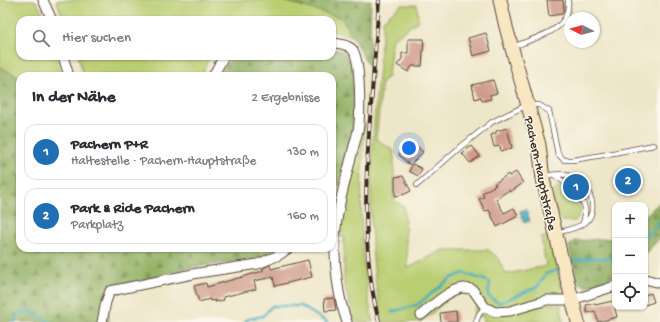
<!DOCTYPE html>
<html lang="de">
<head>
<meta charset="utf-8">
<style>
  :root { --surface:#fff; --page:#f2f2f3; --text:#2b2b33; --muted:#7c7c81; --line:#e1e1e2; --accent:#1f6fb2 }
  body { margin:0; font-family:"Gochi Hand",sans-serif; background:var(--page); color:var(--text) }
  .controls { position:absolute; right:12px; bottom:12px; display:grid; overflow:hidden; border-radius:8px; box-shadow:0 1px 3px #0004 }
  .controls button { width:36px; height:36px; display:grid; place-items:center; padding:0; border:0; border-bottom:1px solid var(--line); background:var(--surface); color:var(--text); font:20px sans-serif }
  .compass { position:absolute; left:564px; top:12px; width:36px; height:36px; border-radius:50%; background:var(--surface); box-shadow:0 1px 3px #0004; rotate:276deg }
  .you { position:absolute; left:409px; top:148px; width:14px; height:14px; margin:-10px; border:3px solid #fff; border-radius:50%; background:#1a73e8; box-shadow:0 0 0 6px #1a73e833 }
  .badge { display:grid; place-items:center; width:26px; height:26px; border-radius:50%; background:var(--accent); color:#fff; font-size:13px; font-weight:700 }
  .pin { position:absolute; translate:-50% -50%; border:2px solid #fff; box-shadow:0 1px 4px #0006 }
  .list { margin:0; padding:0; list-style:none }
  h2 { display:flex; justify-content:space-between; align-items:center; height:52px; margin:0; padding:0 16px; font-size:17px }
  h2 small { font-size:13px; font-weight:400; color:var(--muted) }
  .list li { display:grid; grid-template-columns:26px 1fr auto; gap:12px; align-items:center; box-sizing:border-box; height:56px; margin:0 8px 8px; padding:0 8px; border:1px solid var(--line); border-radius:12px }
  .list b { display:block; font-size:15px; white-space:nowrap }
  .list p { margin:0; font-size:13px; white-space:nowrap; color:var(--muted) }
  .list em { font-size:13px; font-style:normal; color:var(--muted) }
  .icon { flex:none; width:22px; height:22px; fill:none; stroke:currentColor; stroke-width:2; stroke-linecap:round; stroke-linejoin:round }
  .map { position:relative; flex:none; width:660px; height:322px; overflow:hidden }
  .search { position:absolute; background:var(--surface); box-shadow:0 1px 3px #0004; left:16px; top:16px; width:320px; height:44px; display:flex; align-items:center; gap:10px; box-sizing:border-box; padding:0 14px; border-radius:12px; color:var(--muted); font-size:15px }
  .panel { position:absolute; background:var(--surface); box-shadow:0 1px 3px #0004; left:16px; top:72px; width:320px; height:180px; border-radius:12px }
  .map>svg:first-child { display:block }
  .grass { fill:#b9cd71; stroke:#7a7c48 }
  .forest { fill:url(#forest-firs); stroke:#666d40 }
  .water { fill:#3eabbd; stroke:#3c6a6e }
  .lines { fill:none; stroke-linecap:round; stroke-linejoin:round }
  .stream { stroke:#3eabbd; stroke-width:2.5 }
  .building { fill:#d09b8a }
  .lane-casing { stroke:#564638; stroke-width:6 }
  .street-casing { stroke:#564638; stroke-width:11 }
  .secondary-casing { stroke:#564638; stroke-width:15 }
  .lane { stroke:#fff; stroke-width:4.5 }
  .street { stroke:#fff; stroke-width:9 }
  .secondary { stroke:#f9e7c3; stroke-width:13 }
  .rail-casing { stroke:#3b2a1e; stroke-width:4 }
  .rail { stroke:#fbf7ec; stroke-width:2.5; stroke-dasharray:8; stroke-linecap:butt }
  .labels { text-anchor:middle; stroke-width:3; stroke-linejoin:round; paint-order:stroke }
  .street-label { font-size:13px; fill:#3b2a1e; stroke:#fbf7ec }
</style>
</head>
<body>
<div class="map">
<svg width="660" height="322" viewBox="0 0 660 322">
  <defs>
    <pattern id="forest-firs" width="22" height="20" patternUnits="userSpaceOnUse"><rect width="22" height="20" fill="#92b063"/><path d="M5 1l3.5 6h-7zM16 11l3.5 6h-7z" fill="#788f51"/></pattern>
  </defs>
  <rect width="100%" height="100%" fill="#fbf7ec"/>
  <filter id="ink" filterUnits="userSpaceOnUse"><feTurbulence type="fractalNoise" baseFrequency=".025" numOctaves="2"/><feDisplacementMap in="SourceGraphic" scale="8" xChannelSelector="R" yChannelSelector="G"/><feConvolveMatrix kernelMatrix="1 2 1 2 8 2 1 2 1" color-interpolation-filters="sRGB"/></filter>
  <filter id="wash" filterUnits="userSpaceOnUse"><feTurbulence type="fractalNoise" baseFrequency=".012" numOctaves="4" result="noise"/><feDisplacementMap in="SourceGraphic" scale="16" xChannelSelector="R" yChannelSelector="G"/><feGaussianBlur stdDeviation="0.9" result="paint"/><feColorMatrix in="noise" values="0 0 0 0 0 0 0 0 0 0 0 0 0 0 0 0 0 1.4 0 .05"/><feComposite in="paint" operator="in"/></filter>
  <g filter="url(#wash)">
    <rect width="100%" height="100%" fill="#eee6c8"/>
    <!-- grass -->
    <path class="grass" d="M0,0H35L42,11L44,20H20V56H56L62,76H20V77L0,67Z
      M56,0H281L342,18L352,36L332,31V20H64Z
      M401,5H417L418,21L392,39L388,77L382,81L376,139L394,151V200L404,207L408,268L443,250H489L497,257L506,274L546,266L541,238L549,236L563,294L543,296L529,308L543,303L561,305L563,322H484L483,316L474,317V309L477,305L475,298L463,292L449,298L430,315L419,322H383C360,223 375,120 383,20Z
      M78,56H210L201,76H84Z
      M365,122C360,190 358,255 373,322H355L344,284V237L339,236C344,198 351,158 365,122Z
      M558,187C566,187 580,201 580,209C581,214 578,217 575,221H562C556,214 548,193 558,187Z"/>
    <!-- forest -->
    <path class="forest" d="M281,0H371L369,67L342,18Z
      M332,49L343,51L353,68V128L335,197L332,202V76H218L232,56H332Z
      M0,67L20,77V248H282L264,258L194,267L113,287L108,310L109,322H0Z
      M660,202V238L645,254V216Z
      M615,238V276L586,287L577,280L569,246L575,241Z"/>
    <!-- water -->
    <path class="water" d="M526,209L530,221L524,223L520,211Z"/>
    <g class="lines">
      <!-- stream -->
      <path class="stream" d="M645,236L654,229L660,220
        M567,265L577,260L593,258L615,259
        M392,312L417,305L451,278L464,273L490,282L488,296L499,303L537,287L546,274L561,268
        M14,322L20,313L29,311L50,322
        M245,322L248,319L263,316L272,306H301L327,322"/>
    </g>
    <g id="blocks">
      <!-- building -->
      <path class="building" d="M547,0H563L564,10L562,14L549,16Z
        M486,33L491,51L473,56L468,38Z
        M408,39H424L422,66H412L408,72L397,65L402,59V53H408Z
        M493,80L497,93L490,95L491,99L482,101L481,97L475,99L472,85Z
        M507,128L512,148L501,151L500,146L494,147L491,135L496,133V131Z
        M411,141L423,152L410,165L399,155Z
        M472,146L480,156L470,163L462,153Z
        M413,164L422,169L418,176L409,171Z
        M516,172L523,183L510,192L509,190L496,199L504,213L514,208L518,216L497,227L489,210L485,211L479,199L484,197L482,193L496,185L494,184L508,174L509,176Z
        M403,176L411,191L405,194L395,196V177Z
        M308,260L312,277L275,286L273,277L254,281L256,289L223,297L224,300L215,302V300L210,301V299L199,302L194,286L206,283L207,287L263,271V268L270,265L271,269Z
        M651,293L654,302L645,305V295Z
        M334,298L336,310L325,311L324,299Z
        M613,301L617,317L598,322L595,311L587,313L586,305L595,303V305Z
        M456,311L457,322H441L440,313Z"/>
    </g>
  </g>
  <g filter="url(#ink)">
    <use href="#blocks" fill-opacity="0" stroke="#564638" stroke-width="1"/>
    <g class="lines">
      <defs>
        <path id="lane" d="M513,47C536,36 571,33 568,0
          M554,175C564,181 583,197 585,208C586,213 584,219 583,224
          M545,176C551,175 559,173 566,175C585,178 602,206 586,222C579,228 566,230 557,233
          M417,185L458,149L492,122L527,105H539L549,111L558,154L564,160H573L603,155L654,145
          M476,322L479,314L485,307"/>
        <path id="street" d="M43,0L52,20
          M332,43C338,43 348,45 352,49C361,58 360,110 359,124C358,134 354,144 352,154C345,182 337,209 335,238C334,264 338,298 347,322
          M63,56L69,76
          M213,76L224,56
          M645,279L660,283
          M421,315C432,306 449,289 464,288C467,288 471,289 473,290L485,307L495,312L510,311L547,300H572L615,286
          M102,322L106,302L110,291L198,273L258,264L279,255L289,248"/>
        <path id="secondary" d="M500,0L506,27L539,145L543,179L560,252L578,322"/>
      </defs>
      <!-- lane casing -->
      <use href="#lane" class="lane-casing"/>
      <!-- street casing -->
      <use href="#street" class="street-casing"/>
      <!-- secondary casing -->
      <use href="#secondary" class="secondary-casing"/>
      <!-- lane -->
      <use href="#lane" class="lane"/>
      <!-- street -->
      <use href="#street" class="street"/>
      <!-- secondary -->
      <use href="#secondary" class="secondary"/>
      <defs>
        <path id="rail" d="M379,322C362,255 365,187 370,119C373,79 376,40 379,0"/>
      </defs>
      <!-- rail casing -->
      <use href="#rail" class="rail-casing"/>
      <!-- rail -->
      <use href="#rail" class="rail"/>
    </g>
  </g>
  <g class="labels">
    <!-- street labels -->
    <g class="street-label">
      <text transform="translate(542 173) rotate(78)" y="5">Pachern-Hauptstraße</text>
    </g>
  </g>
</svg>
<div class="controls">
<button>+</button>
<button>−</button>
<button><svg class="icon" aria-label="locate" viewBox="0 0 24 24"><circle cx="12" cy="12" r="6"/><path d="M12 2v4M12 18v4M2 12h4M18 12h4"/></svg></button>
</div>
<svg class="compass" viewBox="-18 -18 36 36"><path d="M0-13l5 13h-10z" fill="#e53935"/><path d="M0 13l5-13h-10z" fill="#7c7c81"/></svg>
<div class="you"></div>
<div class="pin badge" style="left:576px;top:187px">1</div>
<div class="pin badge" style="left:628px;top:181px">2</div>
<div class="search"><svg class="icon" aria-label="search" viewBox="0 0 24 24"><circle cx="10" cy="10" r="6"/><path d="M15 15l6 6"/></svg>Hier suchen</div>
<section class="panel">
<h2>In der Nähe<small>2 Ergebnisse</small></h2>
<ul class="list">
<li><span class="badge">1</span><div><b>Pachern P+R</b><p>Haltestelle · Pachern-Hauptstraße</p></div><em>130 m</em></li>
<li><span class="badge">2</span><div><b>Park &amp; Ride Pachern</b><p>Parkplatz</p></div><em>160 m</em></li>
</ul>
</section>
</div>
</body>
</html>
